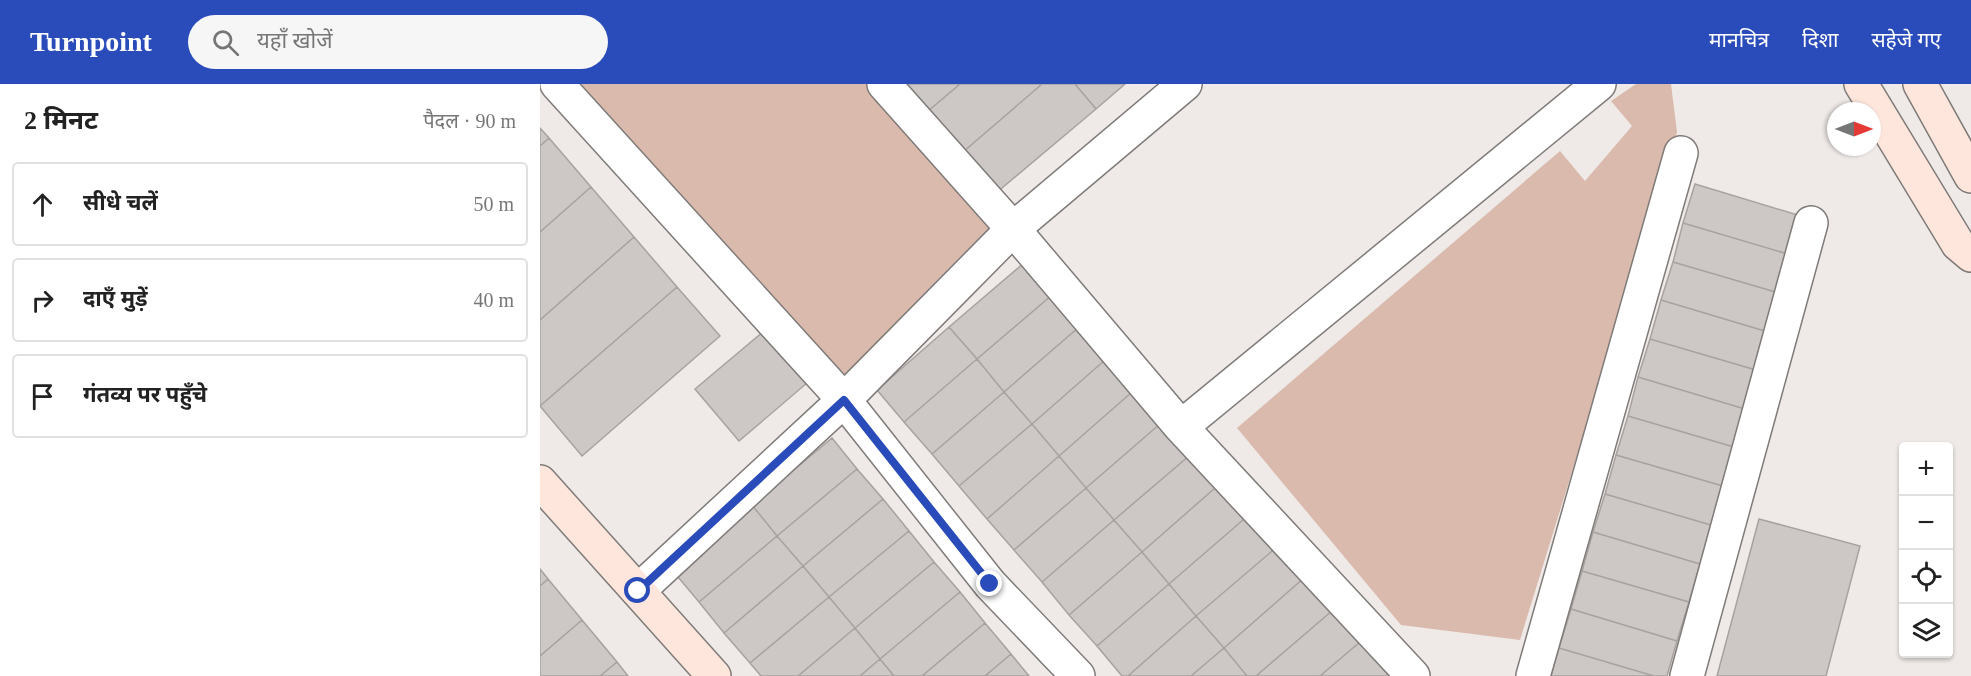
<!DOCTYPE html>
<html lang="hi">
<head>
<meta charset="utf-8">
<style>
  :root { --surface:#fff; --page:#f6f6f6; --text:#222; --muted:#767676; --line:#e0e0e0; --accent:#2a4cbb }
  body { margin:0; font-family:"Times New Roman","Noto Sans Devanagari",serif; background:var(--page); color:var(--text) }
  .controls { position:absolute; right:18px; bottom:18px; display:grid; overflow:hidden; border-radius:6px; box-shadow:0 2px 4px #0004 }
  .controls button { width:54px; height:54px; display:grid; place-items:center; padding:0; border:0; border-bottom:2px solid var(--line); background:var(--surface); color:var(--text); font:30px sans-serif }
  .compass { position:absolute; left:1287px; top:18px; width:54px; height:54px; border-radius:50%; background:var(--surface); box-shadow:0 2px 4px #0004; rotate:90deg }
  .stop { position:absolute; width:18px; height:18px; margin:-14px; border:4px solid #2a4cbb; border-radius:50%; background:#fff }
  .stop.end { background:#2a4cbb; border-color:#fff; box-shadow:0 2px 6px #0008 }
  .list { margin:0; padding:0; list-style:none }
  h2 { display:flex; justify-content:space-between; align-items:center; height:78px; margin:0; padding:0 24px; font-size:26px }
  h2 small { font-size:20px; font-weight:400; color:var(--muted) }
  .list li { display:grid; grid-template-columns:39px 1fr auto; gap:18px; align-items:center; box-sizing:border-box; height:84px; margin:0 12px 12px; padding:0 12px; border:2px solid var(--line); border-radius:6px }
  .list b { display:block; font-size:22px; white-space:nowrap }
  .list em { font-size:20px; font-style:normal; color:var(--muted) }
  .icon { flex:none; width:33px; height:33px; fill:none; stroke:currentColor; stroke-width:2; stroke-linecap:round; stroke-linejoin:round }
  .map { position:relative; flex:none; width:1431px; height:592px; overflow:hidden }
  header { display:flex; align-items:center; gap:36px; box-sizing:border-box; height:84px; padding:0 30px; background:var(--accent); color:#fff }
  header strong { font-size:28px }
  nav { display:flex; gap:33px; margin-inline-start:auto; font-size:21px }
  .search { width:420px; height:54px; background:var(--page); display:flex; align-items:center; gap:15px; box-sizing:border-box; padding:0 21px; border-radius:33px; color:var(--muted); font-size:22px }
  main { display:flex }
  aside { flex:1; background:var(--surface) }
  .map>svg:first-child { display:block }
  .green { fill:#d9baac }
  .building { fill:#cdc8c6; stroke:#a7a2a0; stroke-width:1.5 }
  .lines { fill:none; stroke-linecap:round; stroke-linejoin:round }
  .street-casing { stroke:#7f7b79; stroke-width:36 }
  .secondary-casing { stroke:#7f7b79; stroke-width:36 }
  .street { stroke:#fff; stroke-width:33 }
  .secondary { stroke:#fee6dc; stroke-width:33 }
  .route { stroke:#2a4cbb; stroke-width:8 }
</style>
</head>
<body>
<header>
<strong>Turnpoint</strong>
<div class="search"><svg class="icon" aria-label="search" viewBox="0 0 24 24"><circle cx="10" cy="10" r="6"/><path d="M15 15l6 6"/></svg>यहाँ खोजें</div>
<nav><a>मानचित्र</a><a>दिशा</a><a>सहेजे गए</a></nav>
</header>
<main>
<aside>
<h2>2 मिनट<small>पैदल · 90 m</small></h2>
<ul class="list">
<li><svg class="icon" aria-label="ahead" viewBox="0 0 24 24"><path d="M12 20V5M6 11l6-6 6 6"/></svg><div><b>सीधे चलें</b></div><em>50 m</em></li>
<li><svg class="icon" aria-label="right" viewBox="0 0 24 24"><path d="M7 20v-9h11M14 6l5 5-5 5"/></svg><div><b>दाएँ मुड़ें</b></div><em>40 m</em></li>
<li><svg class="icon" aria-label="arrive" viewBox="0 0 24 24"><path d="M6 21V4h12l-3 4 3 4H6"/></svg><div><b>गंतव्य पर पहुँचे</b></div></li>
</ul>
</aside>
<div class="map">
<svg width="1431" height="592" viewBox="0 0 1431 592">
  <rect width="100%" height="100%" fill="#efeae8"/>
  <!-- green -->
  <path class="green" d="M33,0H334L465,144L304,305Z
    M1096,0H1131L1137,48L980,556L861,541L697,344L1020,67L1045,97L1092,42L1071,17Z"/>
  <!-- building -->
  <path class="building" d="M353,0H420L381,33Z
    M420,0H502L416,74L381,33Z
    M502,0H535L556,25L450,114L416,74Z
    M535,0H585L556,25Z
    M0,44L9,54L0,62Z
    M9,54L51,103L0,148V62Z
    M1155,100L1261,132L1251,171L1143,139Z
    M51,103L94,153L0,236V148Z
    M1143,139L1251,171L1239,209L1133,178Z
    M94,153L137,203L0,322V236Z
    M491,173L519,205L437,275L409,243Z
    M1133,178L1239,209L1228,248L1121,216Z
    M137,203L180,252L42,372L0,322Z
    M519,205L546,237L464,308L437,275Z
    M1121,216L1228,248L1216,286L1110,255Z
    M546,237L573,269L492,340L464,308Z
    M230,242L274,293L199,357L155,305Z
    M409,243L437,275L364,338L337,306Z
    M1110,255L1216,286L1205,325L1098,293Z
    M573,269L600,301L519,372L492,340Z
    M437,275L464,308L392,370L364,338Z
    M1098,293L1205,325L1194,363L1088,332Z
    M600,301L628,333L546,404L519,372Z
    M464,308L492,340L419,402L392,370Z
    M1088,332L1194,363L1183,402L1076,371Z
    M628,333L656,366L574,436L546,404Z
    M492,340L519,372L447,435L419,402Z
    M292,354L317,385L237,452L212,421Z
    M656,366L683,397L602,468L574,436Z
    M1076,371L1183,402L1171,441L1065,410Z
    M519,372L546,404L474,466L447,435Z
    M317,385L343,415L263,482L237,452Z
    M683,397L711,429L629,500L602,468Z
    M546,404L574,436L502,498L474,466Z
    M1065,410L1171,441L1160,480L1053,448Z
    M343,415L369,447L289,513L263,482Z
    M212,421L237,452L159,518L133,487Z
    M711,429L738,462L656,532L629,500Z
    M1219,435L1320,462L1286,592H1177Z
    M574,436L602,468L529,531L502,498Z
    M369,447L394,478L315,544L289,513Z
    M1053,448L1160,480L1149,518L1042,487Z
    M237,452L263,482L184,549L159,518Z
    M738,462L765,493L684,564L656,532Z
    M602,468L629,500L557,562L529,531Z
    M394,478L420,508L340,575L315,544Z
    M263,482L289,513L210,579L184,549Z
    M0,485L8,495L0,502Z
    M1042,487L1149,518L1137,557L1031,525Z
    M765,493L793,526L716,592H707L684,564Z
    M8,495L42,536L0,572V502Z
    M629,500L656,532L588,592H582L557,562Z
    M420,508L445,539L382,592H354L340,575Z
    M289,513L315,544L258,592H221L210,579Z
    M1031,525L1137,557L1127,592H1114L1019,564Z
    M793,526L820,558L780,592H716Z
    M656,532L684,564L651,592H588Z
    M42,536L77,578L60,592H0V572Z
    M445,539L471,570L445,592H382Z
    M315,544L340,575L320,592H258Z
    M820,558L848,590L846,592H780Z
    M684,564L707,592H651Z
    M1019,564L1114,592H1011Z
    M471,570L489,592H445Z
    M340,575L354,592H320Z
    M77,578L88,592H60Z"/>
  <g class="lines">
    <defs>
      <path id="street" d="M17,0L304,316L450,500L538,592
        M344,0L473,145L641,343L873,592
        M641,343L1059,0
        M98,507L304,316L473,145L645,0
        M993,592L1141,69
        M1147,592L1271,139"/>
      <path id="secondary" d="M1321,0L1418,160L1431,171
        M1380,0L1431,92
        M0,398L174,592"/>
    </defs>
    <!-- street casing -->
    <use href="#street" class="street-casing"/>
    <!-- secondary casing -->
    <use href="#secondary" class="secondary-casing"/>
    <!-- street -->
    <use href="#street" class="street"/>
    <!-- secondary -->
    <use href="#secondary" class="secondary"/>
  </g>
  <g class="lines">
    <!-- route -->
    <path class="route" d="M98,507L304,316L450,500"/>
  </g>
</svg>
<div class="controls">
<button>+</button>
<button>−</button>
<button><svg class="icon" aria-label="locate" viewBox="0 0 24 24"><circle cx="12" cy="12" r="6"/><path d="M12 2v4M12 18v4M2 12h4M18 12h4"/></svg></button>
<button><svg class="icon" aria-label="layers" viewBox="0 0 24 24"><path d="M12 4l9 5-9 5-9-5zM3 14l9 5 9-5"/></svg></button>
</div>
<svg class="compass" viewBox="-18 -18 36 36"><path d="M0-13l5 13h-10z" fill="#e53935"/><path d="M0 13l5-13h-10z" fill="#767676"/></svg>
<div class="stop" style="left:98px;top:507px"></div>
<div class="stop end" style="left:450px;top:500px"></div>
</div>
</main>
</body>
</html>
